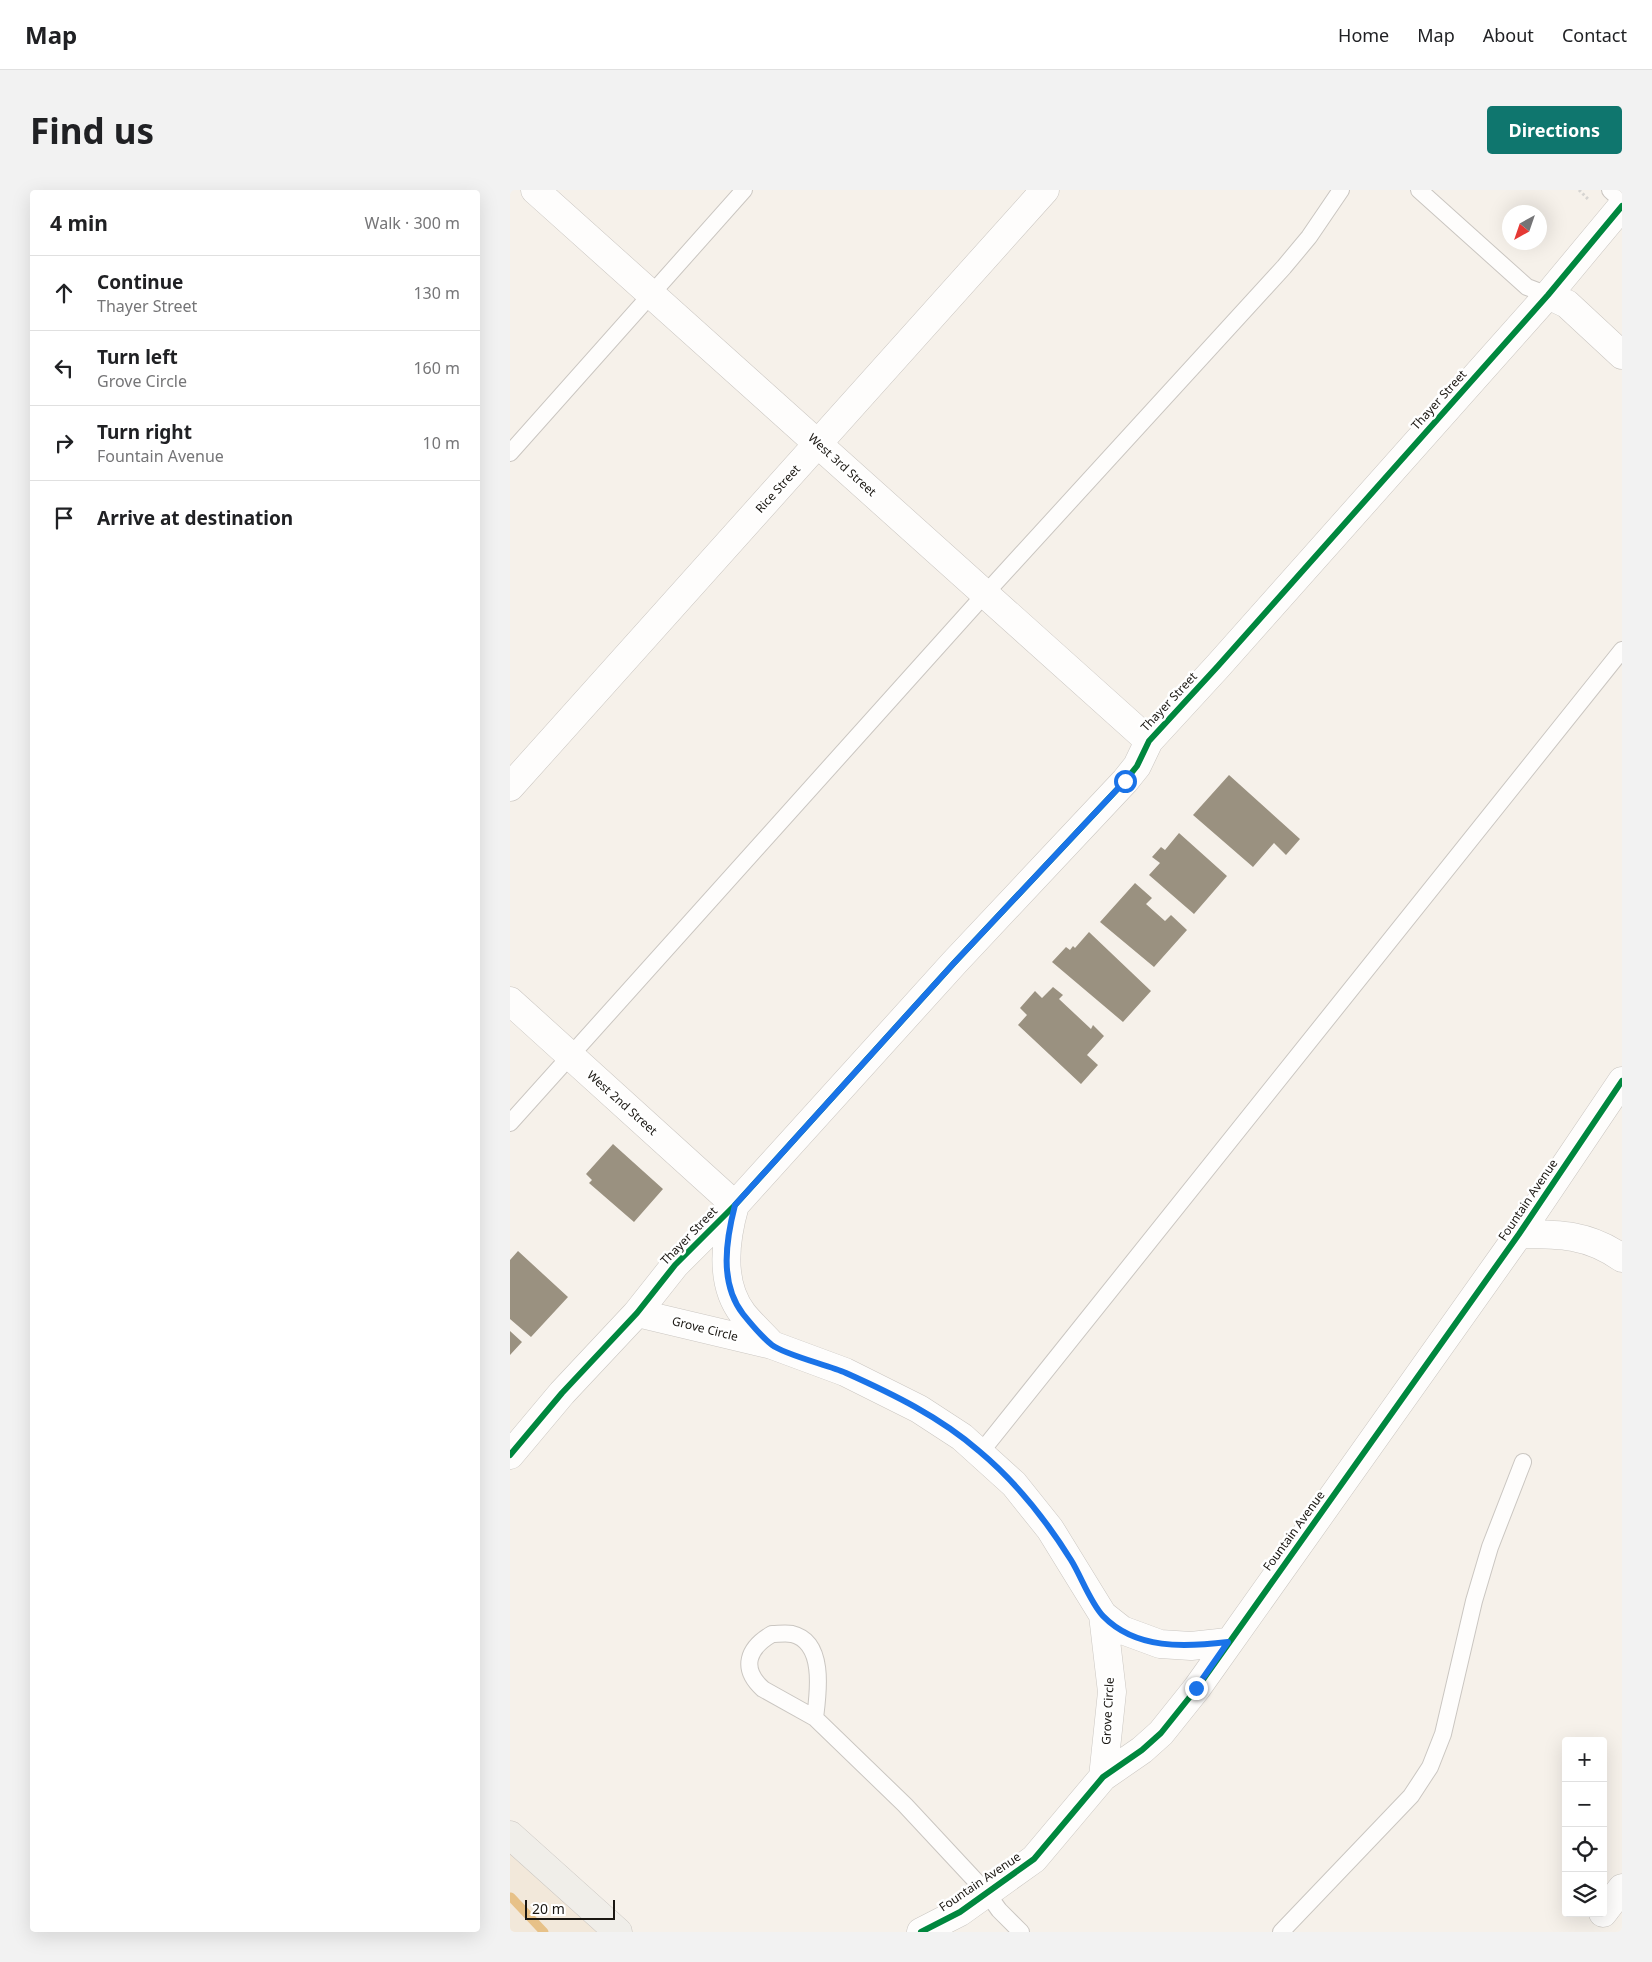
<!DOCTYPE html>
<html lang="en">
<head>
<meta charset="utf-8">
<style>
  :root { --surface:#fff; --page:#f2f2f2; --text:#202124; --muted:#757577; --line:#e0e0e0; --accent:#0f766e }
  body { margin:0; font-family:"Noto Sans",sans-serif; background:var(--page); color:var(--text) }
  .controls { position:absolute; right:15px; bottom:15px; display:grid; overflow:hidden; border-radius:5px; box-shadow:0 5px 20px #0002 }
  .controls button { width:45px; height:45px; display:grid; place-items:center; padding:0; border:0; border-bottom:1px solid var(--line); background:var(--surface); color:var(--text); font:25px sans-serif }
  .compass { position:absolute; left:992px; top:15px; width:45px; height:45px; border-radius:50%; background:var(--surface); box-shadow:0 5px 20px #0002; rotate:220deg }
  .scale { position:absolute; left:15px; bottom:12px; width:90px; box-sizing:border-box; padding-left:5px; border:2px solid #1a1712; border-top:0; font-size:14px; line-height:18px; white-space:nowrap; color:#1a1712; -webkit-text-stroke:4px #fff; paint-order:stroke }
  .stop { position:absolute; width:15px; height:15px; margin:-11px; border:4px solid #1a73e8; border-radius:50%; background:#fff }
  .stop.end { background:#1a73e8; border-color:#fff; box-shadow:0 1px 5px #0008 }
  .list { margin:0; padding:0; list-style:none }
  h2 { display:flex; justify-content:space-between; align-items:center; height:65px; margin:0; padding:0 20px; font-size:21px }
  h2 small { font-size:16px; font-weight:400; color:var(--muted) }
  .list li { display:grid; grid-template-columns:32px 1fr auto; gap:15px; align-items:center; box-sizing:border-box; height:75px; padding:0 20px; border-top:1px solid var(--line) }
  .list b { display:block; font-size:19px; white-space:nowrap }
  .list p { margin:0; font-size:16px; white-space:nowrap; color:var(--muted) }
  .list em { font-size:16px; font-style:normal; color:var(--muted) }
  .icon { flex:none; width:28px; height:28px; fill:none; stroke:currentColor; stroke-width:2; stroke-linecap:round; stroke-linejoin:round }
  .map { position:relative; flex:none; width:1112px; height:1742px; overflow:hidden; border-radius:5px }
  header { display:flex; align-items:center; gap:30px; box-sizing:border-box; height:70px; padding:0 25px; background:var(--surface); border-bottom:1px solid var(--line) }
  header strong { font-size:24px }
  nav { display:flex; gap:28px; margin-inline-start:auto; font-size:18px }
  .intro { display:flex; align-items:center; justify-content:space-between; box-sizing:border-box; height:120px; padding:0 30px }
  h1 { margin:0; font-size:35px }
  .button { padding:12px 22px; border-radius:5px; background:var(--accent); color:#fff; font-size:18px; font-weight:700 }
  main { display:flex; gap:30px; padding:0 30px }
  aside { flex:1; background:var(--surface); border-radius:5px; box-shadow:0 5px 20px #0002 }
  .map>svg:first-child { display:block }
  .built { fill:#f2e8da }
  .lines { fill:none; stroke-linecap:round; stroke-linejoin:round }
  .stream { stroke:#e7c188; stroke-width:9 }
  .building { fill:#9a9180 }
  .lane-casing { stroke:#cac6c1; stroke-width:18 }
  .street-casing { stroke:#cac6c1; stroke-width:29 }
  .secondary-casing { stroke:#cac6c1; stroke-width:29 }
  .path { stroke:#d6d4d1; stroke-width:3; stroke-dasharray:2.5 2.5; stroke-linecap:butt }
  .lane { stroke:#fefdfc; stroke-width:16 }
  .street { stroke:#fefdfc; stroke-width:28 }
  .secondary { stroke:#f0eee9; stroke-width:28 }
  .cycleway-casing { stroke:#fff; stroke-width:9 }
  .cycleway { stroke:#00873e; stroke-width:6 }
  .route { stroke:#1a73e8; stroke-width:6 }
  .labels { text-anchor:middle; stroke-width:5; stroke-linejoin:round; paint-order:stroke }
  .street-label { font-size:12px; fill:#1a1712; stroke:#fff }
</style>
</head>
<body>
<header>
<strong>Map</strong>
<nav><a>Home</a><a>Map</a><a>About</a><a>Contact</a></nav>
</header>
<div class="intro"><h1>Find us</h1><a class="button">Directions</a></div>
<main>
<aside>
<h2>4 min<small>Walk · 300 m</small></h2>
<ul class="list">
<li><svg class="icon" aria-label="ahead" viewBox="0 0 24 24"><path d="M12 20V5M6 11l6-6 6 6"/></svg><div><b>Continue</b><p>Thayer Street</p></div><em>130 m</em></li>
<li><svg class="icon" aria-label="left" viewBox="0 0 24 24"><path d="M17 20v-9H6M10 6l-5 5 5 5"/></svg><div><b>Turn left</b><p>Grove Circle</p></div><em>160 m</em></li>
<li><svg class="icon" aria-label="right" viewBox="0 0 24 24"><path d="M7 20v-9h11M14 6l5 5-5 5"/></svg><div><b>Turn right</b><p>Fountain Avenue</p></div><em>10 m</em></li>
<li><svg class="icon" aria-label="arrive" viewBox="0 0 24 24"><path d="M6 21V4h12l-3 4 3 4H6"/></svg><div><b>Arrive at destination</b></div></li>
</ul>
</aside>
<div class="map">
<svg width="1112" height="1742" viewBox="0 0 1112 1742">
  <rect width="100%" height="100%" fill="#f6f1ea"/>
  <!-- built -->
  <path class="built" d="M0,1645L108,1742H0Z"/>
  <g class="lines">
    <!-- stream -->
    <path class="stream" d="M1,1707L34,1742"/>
  </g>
  <!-- building -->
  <path class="building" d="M719,585L790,649L776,665L764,653L743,677L683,625Z
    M669,643L717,686L684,724L639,685L650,673L642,667L651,657L655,660Z
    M625,693L642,708L636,714L655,731L661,725L677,740L644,777L590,732Z
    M579,742L641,801L613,832L542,772L556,757L560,760L563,756L565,758Z
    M543,797L553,805L549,809L581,839L583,835L594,846L577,865L588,875L571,894L508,835L517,825L510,818L525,801L532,808Z
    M103,954L153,999L124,1032L79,993L82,990L76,984Z
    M8,1061L58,1107L21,1147L0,1129V1070Z
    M0,1141L12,1152L0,1165Z"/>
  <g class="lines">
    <defs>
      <path id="lane" d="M909,0L1017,97L1038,105
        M1100,0L1112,11
        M0,263L234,0
        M0,933L475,404L774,77L799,47L831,0
        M471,1262L1112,460
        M262,1444C268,1444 276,1443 282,1444C316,1452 308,1504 305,1528L253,1499C230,1478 238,1458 262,1444Z
        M305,1528L395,1615L477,1703L489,1720L511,1742
        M771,1742L901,1606L920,1577L933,1544L964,1411L980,1357L1013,1272"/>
      <path id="street" d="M25,0L639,551
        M1038,105L1057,114L1112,165
        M0,597L535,0
        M0,811L225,1015C215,1050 209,1093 233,1124C242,1135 253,1145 262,1155
        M1009,1044C1049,1044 1078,1044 1112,1068
        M127,1123L262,1155L335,1182L409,1219L452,1247L504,1294L540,1339L593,1425L612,1440L650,1454L681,1456L718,1452
        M0,1265L52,1203L127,1123L165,1075L225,1015L444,773L615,591L627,576L639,551L708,476L1038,105L1112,16
        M593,1587L602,1502L593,1425
        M1093,1723L1112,1698
        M411,1742L450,1722L524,1669L593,1587L632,1560L651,1543L687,1498L1009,1044L1112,891"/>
      <path id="secondary" d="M0,1645L108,1742"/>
    </defs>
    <!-- lane casing -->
    <use href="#lane" class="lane-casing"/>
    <!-- street casing -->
    <use href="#street" class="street-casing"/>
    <!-- secondary casing -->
    <use href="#secondary" class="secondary-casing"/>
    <!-- path -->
    <path class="path" d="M1069,0L1078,9"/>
    <!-- lane -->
    <use href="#lane" class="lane"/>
    <!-- street -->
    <use href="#street" class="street"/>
    <!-- secondary -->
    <use href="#secondary" class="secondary"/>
    <defs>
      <path id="cycleway" d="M0,1265L52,1203L127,1123L165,1075L225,1015L444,773L615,591L627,576L639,551L708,476L1038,105L1112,16
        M411,1742L450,1722L524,1669L593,1587L632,1560L651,1543L687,1498L1009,1044L1112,891"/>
    </defs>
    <!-- cycleway casing -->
    <use href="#cycleway" class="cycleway-casing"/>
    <!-- cycleway -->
    <use href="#cycleway" class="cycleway"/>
  </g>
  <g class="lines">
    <!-- route -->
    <path class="route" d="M615,591L444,773L225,1015C216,1050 209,1093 233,1124C241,1134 252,1147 262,1155C275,1165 318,1175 336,1183C383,1204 430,1227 469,1261C505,1291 536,1330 561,1370C571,1386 580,1412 593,1426C626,1460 675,1457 718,1452L686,1498"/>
  </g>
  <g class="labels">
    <!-- street labels -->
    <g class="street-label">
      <text transform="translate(929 210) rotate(-48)" y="4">Thayer Street</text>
      <text transform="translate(332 275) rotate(42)" y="4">West 3rd Street</text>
      <text transform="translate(268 299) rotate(-48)" y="4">Rice Street</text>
      <text transform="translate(659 512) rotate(-47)" y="4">Thayer Street</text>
      <text transform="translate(112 913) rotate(42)" y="4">West 2nd Street</text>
      <text transform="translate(1018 1010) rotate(-56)" y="4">Fountain Avenue</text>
      <text transform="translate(179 1046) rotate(-46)" y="4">Thayer Street</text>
      <text transform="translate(195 1139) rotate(14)" y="4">Grove Circle</text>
      <text transform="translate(784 1341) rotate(-54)" y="4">Fountain Avenue</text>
      <text transform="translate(598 1521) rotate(-87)" y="4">Grove Circle</text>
      <text transform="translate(470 1692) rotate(-34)" y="4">Fountain Avenue</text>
    </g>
  </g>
</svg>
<div class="controls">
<button>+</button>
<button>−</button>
<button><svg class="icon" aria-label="locate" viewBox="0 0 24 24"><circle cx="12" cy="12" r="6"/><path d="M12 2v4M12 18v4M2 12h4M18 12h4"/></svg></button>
<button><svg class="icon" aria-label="layers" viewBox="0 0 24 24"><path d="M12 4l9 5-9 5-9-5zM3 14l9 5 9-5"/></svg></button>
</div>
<svg class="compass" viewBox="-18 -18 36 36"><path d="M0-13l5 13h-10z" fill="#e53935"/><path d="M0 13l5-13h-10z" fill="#757577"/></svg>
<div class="scale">20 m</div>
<div class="stop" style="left:615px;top:591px"></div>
<div class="stop end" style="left:686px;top:1498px"></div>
</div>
</main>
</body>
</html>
